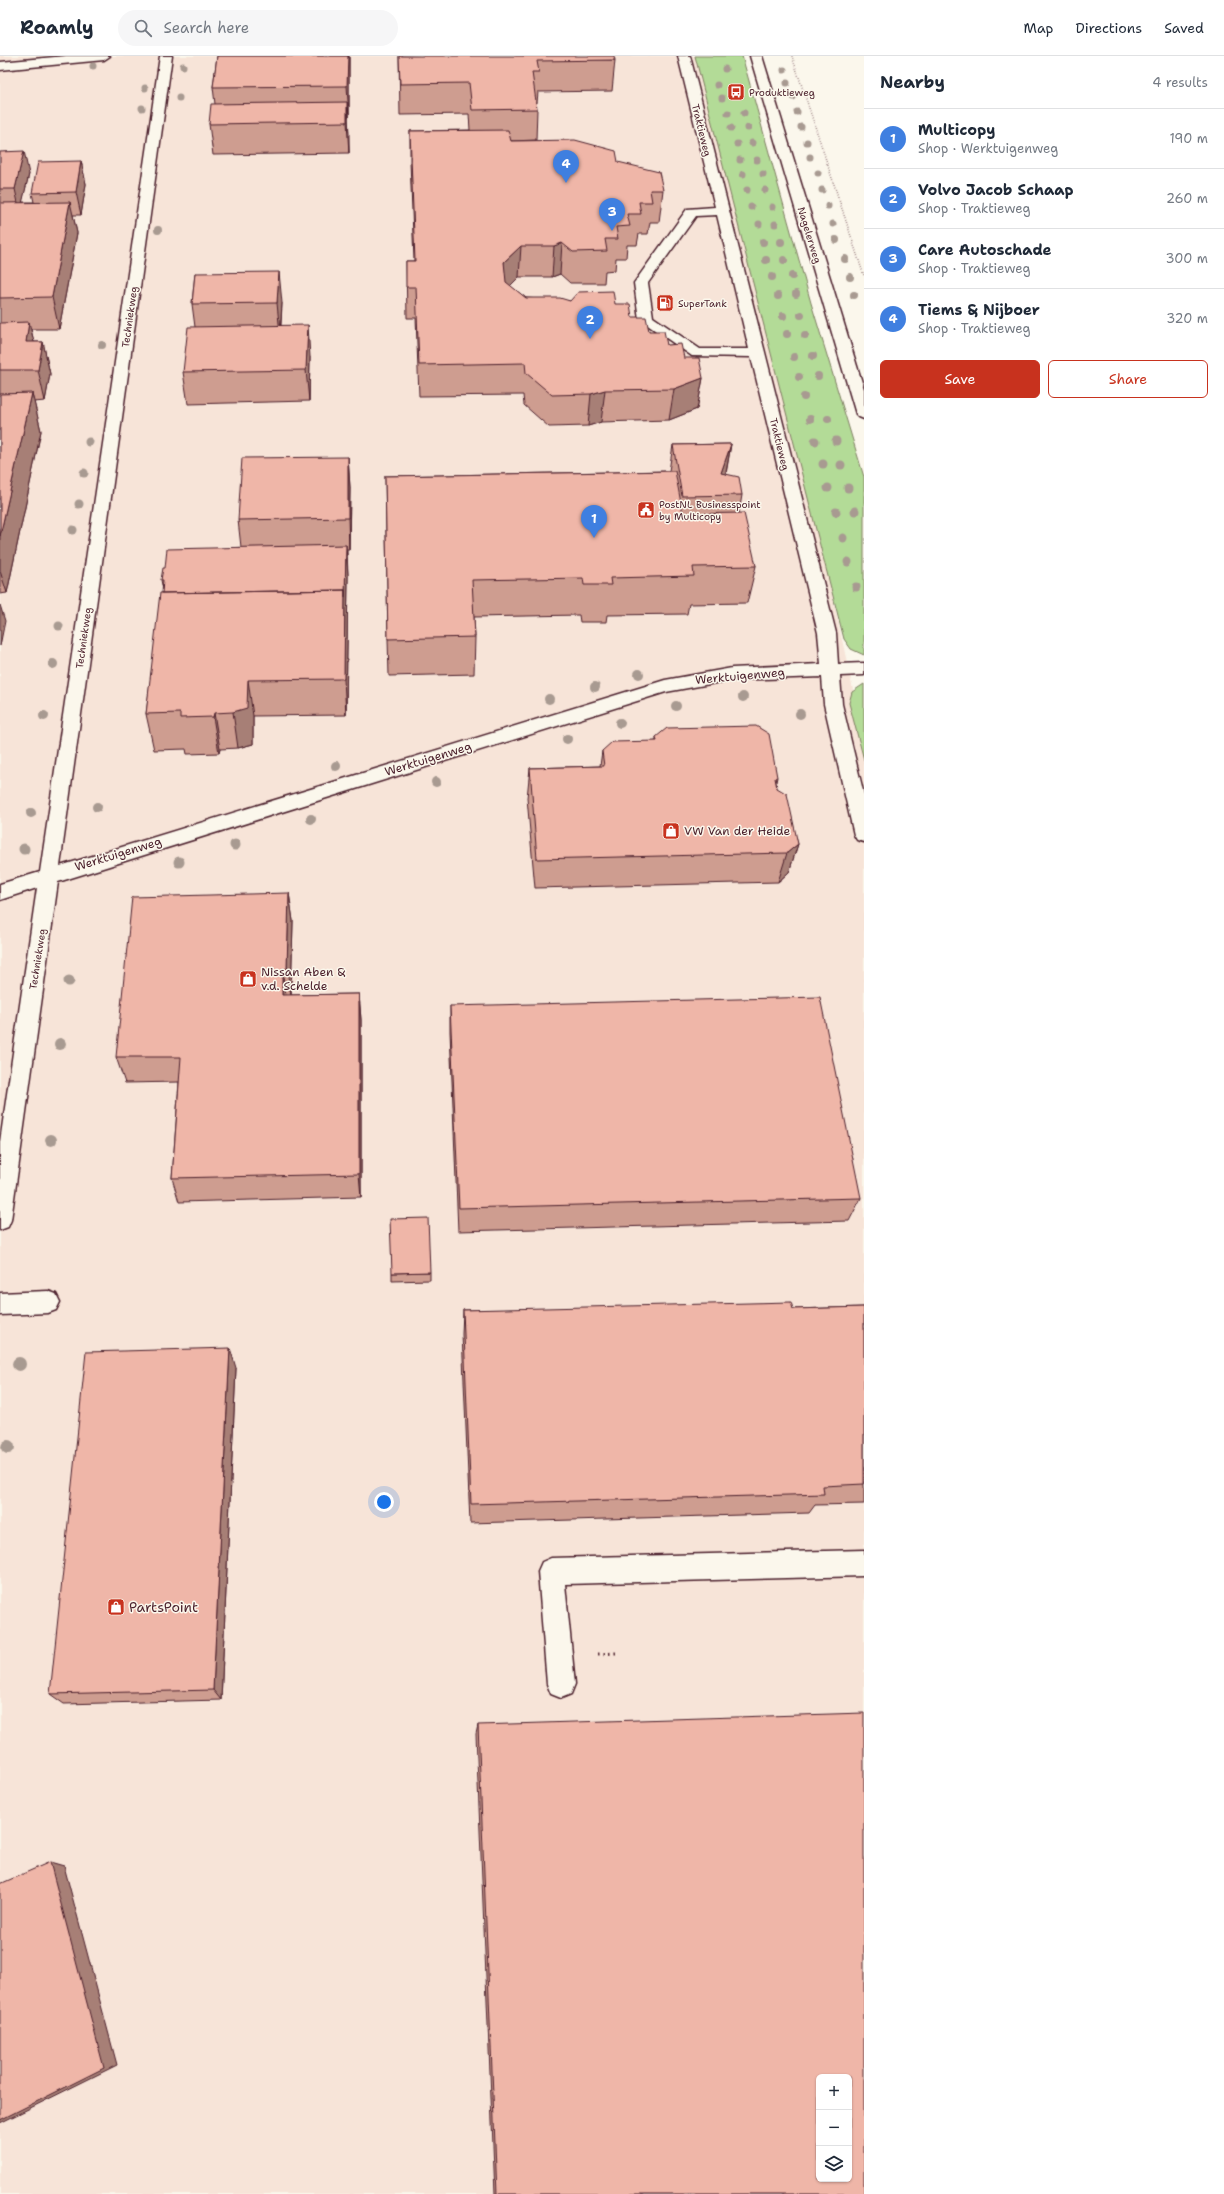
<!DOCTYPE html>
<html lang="en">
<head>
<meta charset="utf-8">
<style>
  :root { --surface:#fff; --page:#f6f6f7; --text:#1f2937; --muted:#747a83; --line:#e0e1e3; --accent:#c8321e }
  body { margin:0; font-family:"Shantell Sans",sans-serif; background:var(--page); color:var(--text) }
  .controls { position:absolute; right:12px; bottom:12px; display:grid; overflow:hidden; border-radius:6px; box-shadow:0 1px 3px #0004 }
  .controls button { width:36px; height:36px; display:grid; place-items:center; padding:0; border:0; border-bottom:1px solid var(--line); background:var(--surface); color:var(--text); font:20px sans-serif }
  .you { position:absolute; left:384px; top:1446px; width:14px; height:14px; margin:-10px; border:3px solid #fff; border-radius:50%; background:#1a73e8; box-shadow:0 0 0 6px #1a73e833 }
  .badge { display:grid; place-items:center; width:26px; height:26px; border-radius:50%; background:var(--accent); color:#fff; font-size:13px; font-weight:700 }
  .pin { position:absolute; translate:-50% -33px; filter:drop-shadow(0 1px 2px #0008) }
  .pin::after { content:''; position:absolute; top:21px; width:14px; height:12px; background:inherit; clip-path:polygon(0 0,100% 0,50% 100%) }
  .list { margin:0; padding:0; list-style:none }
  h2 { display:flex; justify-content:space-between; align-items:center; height:52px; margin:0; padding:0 16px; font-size:17px }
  h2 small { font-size:13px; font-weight:400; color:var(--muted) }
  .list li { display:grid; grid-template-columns:26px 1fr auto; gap:12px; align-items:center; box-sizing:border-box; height:60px; padding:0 16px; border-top:1px solid var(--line) }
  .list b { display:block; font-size:15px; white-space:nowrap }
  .list p { margin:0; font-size:13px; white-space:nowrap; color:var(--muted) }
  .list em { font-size:13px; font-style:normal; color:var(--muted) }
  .actions { display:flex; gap:8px; padding:12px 16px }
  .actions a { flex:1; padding:9px 0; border:1px solid var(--accent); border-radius:6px; text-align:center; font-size:14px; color:var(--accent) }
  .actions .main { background:var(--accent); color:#fff }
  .icon { flex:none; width:22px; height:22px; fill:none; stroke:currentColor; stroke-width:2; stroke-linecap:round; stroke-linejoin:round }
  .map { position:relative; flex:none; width:864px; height:2138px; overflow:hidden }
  header { display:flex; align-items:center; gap:24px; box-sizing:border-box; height:56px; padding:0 20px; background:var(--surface); border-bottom:1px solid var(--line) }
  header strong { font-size:19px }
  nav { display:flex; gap:22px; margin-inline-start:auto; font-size:14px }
  .search { width:280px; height:36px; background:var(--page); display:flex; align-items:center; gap:10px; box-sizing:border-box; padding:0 14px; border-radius:22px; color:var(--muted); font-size:15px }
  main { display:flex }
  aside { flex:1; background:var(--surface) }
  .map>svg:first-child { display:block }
  .built { fill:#f7e4d8; fill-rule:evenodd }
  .green { fill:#b3db97; stroke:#7e7d61 }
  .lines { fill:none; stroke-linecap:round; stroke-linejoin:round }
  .minor-casing { stroke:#4a1f2b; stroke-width:3 }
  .major-casing { stroke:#4a1f2b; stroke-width:3 }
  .path-far1 { stroke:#4a1f2b; stroke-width:1.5; stroke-dasharray:0.5 2; stroke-linecap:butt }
  .path { stroke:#4a1f2b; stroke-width:3; stroke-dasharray:1.5 4; stroke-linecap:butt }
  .minor { fill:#fbf7ec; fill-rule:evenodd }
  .major { fill:#fbf7ec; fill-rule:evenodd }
  .tree { fill:#a89a91 }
  .wall { fill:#ce9d90; stroke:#4a1f2b }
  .shaded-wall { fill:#a77f76; stroke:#4a1f2b }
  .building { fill:#efb6a8; stroke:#4a1f2b; fill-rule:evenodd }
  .labels { text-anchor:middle; stroke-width:3; stroke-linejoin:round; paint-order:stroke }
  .far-poi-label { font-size:10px; fill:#4a1f2b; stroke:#fbf7ec; text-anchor:start }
  .far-street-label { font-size:10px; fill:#4a1f2b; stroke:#fbf7ec }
  .street-label { font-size:12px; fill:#4a1f2b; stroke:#fbf7ec }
  .poi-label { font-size:12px; fill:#4a1f2b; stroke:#fbf7ec; text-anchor:start }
  .near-poi-label { font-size:14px; fill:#4a1f2b; stroke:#fbf7ec; text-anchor:start }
</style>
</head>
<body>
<header>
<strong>Roamly</strong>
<div class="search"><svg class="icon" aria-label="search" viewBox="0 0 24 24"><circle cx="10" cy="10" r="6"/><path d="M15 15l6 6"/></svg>Search here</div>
<nav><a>Map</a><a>Directions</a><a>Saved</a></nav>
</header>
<main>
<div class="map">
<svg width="864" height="2138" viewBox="0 0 864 2138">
  <rect width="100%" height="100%" fill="#fbf7ec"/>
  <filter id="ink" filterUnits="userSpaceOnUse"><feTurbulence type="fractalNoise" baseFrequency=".025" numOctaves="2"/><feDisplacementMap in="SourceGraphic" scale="8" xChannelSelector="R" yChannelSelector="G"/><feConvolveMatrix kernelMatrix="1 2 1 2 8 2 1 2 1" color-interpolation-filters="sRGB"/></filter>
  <g filter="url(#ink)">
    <!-- built -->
    <path class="built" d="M0,0H714L864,684V2138H0ZM819,2021H849V2123H819Z"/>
    <!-- green -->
    <path class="green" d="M695,0H742L811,247L864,421V599L851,593L844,583Z
      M864,628V704L849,647L852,636Z"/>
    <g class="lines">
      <defs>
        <path id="minor" d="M66,0H110L104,4L0,14V6Z
          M160,0H172L60,810L665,624L732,612L821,608L818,577L751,301L692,300L639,263L634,227L687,153L715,151L678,0H690L836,577L838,608L864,607V619L840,620L842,648L864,739V786L857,784L854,779L824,648L822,621L732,624L666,636L58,826L11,1164L8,1171L0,1174V1086L37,832L0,844V828L40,816ZM717,159L749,293H700L653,261L648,227L696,160Z
          M48,1235L56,1238L60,1246L56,1254L48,1257L0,1259V1237Z
          M864,1494V1520L565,1528L575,1628L571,1638L561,1642L551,1638L547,1628L538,1515L542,1506L551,1502Z"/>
        <path id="major" d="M750,0H762L864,333V363L859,361L856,358Z"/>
      </defs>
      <!-- minor casing -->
      <use href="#minor" class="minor-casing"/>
      <!-- major casing -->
      <use href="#major" class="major-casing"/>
      <!-- path-far1 -->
      <path class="path-far1" d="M792,0L864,220"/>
      <!-- path -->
      <path class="path" d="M598,1598L616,1597"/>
      <!-- minor -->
      <use href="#minor" class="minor"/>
      <!-- major -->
      <use href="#major" class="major"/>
    </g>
    <!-- trees -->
    <g class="tree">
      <circle cx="93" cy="10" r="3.5"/>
      <circle cx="183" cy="10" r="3.5"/>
      <circle cx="725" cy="13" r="3.5"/>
      <circle cx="784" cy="14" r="3.5"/>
      <circle cx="787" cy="27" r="3.5"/>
      <circle cx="717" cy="29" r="3.5"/>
      <circle cx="145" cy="32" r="3.5"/>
      <circle cx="793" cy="41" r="3.5"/>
      <circle cx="179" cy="42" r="3.5"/>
      <circle cx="722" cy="42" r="3.5"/>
      <circle cx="142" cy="52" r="3.5"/>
      <circle cx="797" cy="56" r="3.5"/>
      <circle cx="728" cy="57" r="3.5"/>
      <circle cx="744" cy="57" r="3.5"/>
      <circle cx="801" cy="71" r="3.5"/>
      <circle cx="731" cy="72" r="3.5"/>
      <circle cx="748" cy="72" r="3.5"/>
      <circle cx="807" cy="86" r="3.5"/>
      <circle cx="752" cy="87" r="3.5"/>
      <circle cx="737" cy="88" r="3.5"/>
      <circle cx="810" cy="101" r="3.5"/>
      <circle cx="740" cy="104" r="3.5"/>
      <circle cx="757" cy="104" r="3.5"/>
      <circle cx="818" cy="117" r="3.5"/>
      <circle cx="743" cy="118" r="3.5"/>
      <circle cx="763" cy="118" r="3.5"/>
      <circle cx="747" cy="134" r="3.5"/>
      <circle cx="765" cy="134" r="3.5"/>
      <circle cx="822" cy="134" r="3.5"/>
      <circle cx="828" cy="150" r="3.5"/>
      <circle cx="751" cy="151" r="3.5"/>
      <circle cx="772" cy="151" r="3.5"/>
      <circle cx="759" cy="168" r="3.5"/>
      <circle cx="775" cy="168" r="3.5"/>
      <circle cx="833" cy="168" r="3.5"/>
      <circle cx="158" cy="174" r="4"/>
      <circle cx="836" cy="184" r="4"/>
      <circle cx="763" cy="186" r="4"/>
      <circle cx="781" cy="186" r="4"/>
      <circle cx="845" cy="203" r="4"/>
      <circle cx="766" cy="204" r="4"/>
      <circle cx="784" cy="204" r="4"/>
      <circle cx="792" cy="220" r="4"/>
      <circle cx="772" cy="221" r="4"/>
      <circle cx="850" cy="221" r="4"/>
      <circle cx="796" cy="238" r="4"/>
      <circle cx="854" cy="239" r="4"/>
      <circle cx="778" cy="240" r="4"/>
      <circle cx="801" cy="259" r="4"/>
      <circle cx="783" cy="260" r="4"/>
      <circle cx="787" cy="278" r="4"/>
      <circle cx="805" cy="279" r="4"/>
      <circle cx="102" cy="289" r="4"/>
      <circle cx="813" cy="300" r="4"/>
      <circle cx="794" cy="301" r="4"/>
      <circle cx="818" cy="320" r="4"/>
      <circle cx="799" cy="321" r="4"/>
      <circle cx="804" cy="341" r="4"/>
      <circle cx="810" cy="363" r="4"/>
      <circle cx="828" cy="363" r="4"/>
      <circle cx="815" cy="385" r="4.5"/>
      <circle cx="836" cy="385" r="4.5"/>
      <circle cx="89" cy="386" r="4.5"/>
      <circle cx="823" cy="408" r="4.5"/>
      <circle cx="841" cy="409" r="4.5"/>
      <circle cx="84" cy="417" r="4.5"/>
      <circle cx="828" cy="432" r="4.5"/>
      <circle cx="848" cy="432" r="4.5"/>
      <circle cx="79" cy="448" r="4.5"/>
      <circle cx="855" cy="455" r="4.5"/>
      <circle cx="836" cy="456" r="4.5"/>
      <circle cx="73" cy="474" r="4.5"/>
      <circle cx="843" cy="482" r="4.5"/>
      <circle cx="848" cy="506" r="4.5"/>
      <circle cx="856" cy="531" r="4.5"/>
      <circle cx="59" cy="570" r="4.5"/>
      <circle cx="53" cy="608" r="5"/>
      <circle cx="639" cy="618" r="5"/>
      <circle cx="595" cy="631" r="5"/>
      <circle cx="743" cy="641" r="5"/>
      <circle cx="549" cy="643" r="5"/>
      <circle cx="676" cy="650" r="5"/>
      <circle cx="800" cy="658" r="5"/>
      <circle cx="44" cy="660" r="5"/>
      <circle cx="620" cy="667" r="5"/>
      <circle cx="567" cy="683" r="5"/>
      <circle cx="336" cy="710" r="5"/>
      <circle cx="436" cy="726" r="5"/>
      <circle cx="97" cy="751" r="5"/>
      <circle cx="31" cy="757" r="5"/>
      <circle cx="311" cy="763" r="5"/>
      <circle cx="235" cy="789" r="5.5"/>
      <circle cx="24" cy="793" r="5.5"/>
      <circle cx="179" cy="806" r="5.5"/>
      <circle cx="69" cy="925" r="5.5"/>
      <circle cx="60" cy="988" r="6"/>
      <circle cx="51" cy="1084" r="6"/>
      <circle cx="19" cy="1308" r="7"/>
      <circle cx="8" cy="1391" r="7"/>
    </g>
    <!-- wall -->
    <path class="wall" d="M217,0H349V61H348L349,97L213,99L209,68L215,48L213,31Z
      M399,0L615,4L612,35L538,36L537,47H536L537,53L536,84L511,85L618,106L663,134L659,166H650L648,178H639L637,189H627L626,202H616L615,214L605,215L604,227H570L560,218L552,221H519L510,230L526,242L615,248L684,302L703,322L697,353L669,364L601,366L588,370L549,371L524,349L523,339L419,340L416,262H407L406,205H414L410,106V75L470,74L469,58L400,59Z
      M0,96L29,118L22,146H34L32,137L81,105L86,128L81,159H73L77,177L59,273H31L34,286H43L50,318L45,345L34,346L41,375L7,537L0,538Z
      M195,217L282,247L281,269L310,301L309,345L188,348L183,316L195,271L192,248Z
      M731,388L726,418L742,439L739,457L756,510L747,547L689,548L687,558L607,559L606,566H580L579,559L474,561L475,581L474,618L389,620L388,583L385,420L669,415L673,389Z
      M348,401L350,432L349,494H347L348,520L346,659L253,660V688L238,692L220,693L219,697L187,698L186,693L154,694L146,658L162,537L163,534L161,524L165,512L241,491L238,464Z
      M656,681L777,721L776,726L777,732L798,788L789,816L778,826L535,832L527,742L530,712L600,710L602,695L656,685Z
      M289,837L293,865L291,939L359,938L361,964V1141L179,1146L172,1122L179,1026L125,1027L116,1001Z
      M450,950L861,1142L849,1165L458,1175L450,976Z
      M430,1216V1224L392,1225V1217Z
      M864,1251V1448L815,1449L809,1457L470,1467L462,1278L463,1254L793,1253Z
      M236,1312L221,1644L64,1648L50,1638Z
      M478,1669L864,2138H495L476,1678Z"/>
    <!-- shaded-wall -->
    <path class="shaded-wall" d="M348,0H349V61L347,30Z
      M347,46L349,77V97L347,66Z
      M24,95L29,118L20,156L15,133Z
      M81,105L86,128L81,159L76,136Z
      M70,146L77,177L59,273L52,241Z
      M562,187L560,218L552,221L554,190Z
      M521,190L519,221L503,237L504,206Z
      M279,216L282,247L280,278L277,247Z
      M29,266L37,298L26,286Z
      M308,269L310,301L309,345L306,314Z
      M43,286L50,318L45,345L38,314Z
      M703,322L697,353L669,364L674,333Z
      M605,334L601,366L588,370L591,338Z
      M32,337L41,375L7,537L0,515V480Z
      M731,388L723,433L721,417Z
      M348,401L350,432L349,494L348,462Z
      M346,489L348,520L346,659L344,623L345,534Z
      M0,549L5,565L0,590Z
      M248,624L253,660V688L238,692L233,656Z
      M214,657L220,693L219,697L213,661Z
      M798,788L789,816L778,826L787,797Z
      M289,837L293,865L291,940L287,913Z
      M282,913L286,940L282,939Z
      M359,938L361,964V1141L359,1118Z
      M230,1292L236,1312L221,1644L213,1634Z
      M50,1806L64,1810L117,2009L0,2067V2064Z"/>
    <!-- building -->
    <path class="building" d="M217,0H348L347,30L213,31Z
      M399,0H614L615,4L537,5L539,16H532L537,53L472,54L469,27L400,28Z
      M347,46V66L209,68L211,48Z
      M508,74L511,85L575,84L616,95L618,106L659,116L663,134H650L652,146H639L641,158H627L630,170L616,171L618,183H605L607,195L573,196L562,187L554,190H521L504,206L506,226L526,242H560L570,245L578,236L613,235L615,248H630L632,261H646L649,275H664L667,289L681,288L684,302H699L703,322L674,333L605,334L591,338L552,339L526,317L525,307L419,309L416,231H406V205H415L410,75Z
      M24,95L15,133H0V96Z
      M81,105L76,136L32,137L38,106Z
      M70,146L52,241L0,242V147Z
      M279,216L277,247L192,248L195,217Z
      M29,266L26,286H43L38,314H0V267Z
      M308,269L306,314L183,316L188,271Z
      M32,337L0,480V338Z
      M731,388L721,417L739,421L742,439L682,440L673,389Z
      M348,401V462L238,464L242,402Z
      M675,415L683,458L744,457L756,510L693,511L694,520L610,522L611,529H584L583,522L472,524L475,581L388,583L385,420Z
      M346,489L345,541V534L162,537L163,524H161L163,512H165L167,493Z
      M345,534L344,623L248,624L247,652L233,656L214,657L213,661L180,662V657L146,658L160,537Z
      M756,670L769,678L777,721L775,722L777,732L787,738L798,788L787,797L537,803L530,712L604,710L602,695L612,686L657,685L656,681L667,672Z
      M289,837L287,913H282V939L359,938V1118L172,1122L181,1001H116L132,841Z
      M820,941L861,1142L459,1152L450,950Z
      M428,1162L430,1216L392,1217L390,1163Z
      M791,1246L793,1253L864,1251V1428L823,1430L824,1438L471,1448L463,1254Z
      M230,1292L213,1634L50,1638L86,1296Z
      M864,1657V2138H497L478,1669ZM819,2021H849V2123H819Z
      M50,1806L104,2012L0,2064V1828Z"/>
  </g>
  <!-- icons -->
  <defs>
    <symbol id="bus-square" viewBox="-11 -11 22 22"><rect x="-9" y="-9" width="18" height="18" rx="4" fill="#c8321e" stroke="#fbf7ec"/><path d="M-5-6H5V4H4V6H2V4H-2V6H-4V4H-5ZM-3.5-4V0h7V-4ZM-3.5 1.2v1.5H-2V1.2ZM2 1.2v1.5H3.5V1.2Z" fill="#fff"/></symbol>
    <symbol id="fuel-square" viewBox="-11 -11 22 22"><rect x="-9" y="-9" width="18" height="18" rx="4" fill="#c8321e" stroke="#fbf7ec"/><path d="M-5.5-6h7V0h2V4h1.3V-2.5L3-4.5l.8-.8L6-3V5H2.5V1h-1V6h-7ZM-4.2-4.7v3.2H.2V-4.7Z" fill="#fff"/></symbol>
    <symbol id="civic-square" viewBox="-11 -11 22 22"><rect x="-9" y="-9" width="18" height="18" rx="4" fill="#c8321e" stroke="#fbf7ec"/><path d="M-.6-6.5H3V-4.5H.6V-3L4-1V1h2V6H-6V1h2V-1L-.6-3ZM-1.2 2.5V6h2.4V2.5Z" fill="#fff"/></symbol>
    <symbol id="shop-square" viewBox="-11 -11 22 22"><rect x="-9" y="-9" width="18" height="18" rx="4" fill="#c8321e" stroke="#fbf7ec"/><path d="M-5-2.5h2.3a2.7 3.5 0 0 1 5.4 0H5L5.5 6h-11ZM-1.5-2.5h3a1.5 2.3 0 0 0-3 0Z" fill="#fff"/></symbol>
  </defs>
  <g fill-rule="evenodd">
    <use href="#bus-square" x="726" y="26" width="20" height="20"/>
    <use href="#fuel-square" x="655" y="237" width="20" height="20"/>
    <use href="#civic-square" x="636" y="444" width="20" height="20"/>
    <use href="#shop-square" x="661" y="765" width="20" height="20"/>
    <use href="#shop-square" x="238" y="913" width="20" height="20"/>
    <use href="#shop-square" x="106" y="1541" width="20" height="20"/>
  </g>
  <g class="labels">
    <!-- far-poi labels -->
    <g class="far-poi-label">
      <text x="749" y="40">Produktieweg</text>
      <text x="678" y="251">SuperTank</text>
      <text x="659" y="452">PostNL Businesspoint<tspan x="659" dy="12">by Multicopy</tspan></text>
    </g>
    <!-- far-street labels -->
    <g class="far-street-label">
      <text transform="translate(702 74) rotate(76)" y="4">Traktieweg</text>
      <text transform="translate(810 179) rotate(73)" y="4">Nagelerweg</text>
      <text transform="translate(129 261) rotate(-82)" y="4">Techniekweg</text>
      <text transform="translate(780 388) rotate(76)" y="4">Traktieweg</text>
      <text transform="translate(83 582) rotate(-82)" y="4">Techniekweg</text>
      <text transform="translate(37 903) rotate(-81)" y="4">Techniekweg</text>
    </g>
    <!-- street labels -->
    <g class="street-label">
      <text transform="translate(740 620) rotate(-5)" y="4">Werktuigenweg</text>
      <text transform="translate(428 703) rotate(-17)" y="4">Werktuigenweg</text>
      <text transform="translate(118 798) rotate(-17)" y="4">Werktuigenweg</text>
    </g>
    <!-- poi labels -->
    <g class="poi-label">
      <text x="684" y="779">VW Van der Heide</text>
      <text x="261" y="920">Nissan Aben &amp;<tspan x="261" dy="14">v.d. Schelde</tspan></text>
    </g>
    <!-- near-poi labels -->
    <g class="near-poi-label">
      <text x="129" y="1556">PartsPoint</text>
    </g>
  </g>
</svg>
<div class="controls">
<button>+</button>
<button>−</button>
<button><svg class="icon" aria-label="layers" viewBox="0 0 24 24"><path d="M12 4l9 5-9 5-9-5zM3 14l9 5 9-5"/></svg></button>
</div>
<div class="you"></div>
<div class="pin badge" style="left:594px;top:482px;background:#3f7fe0">1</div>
<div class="pin badge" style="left:590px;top:283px;background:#3f7fe0">2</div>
<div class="pin badge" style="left:612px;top:175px;background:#3f7fe0">3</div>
<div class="pin badge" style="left:566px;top:127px;background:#3f7fe0">4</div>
</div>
<aside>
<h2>Nearby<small>4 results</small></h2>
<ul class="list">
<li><span class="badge" style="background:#3f7fe0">1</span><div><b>Multicopy</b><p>Shop · Werktuigenweg</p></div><em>190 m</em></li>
<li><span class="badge" style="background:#3f7fe0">2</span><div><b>Volvo Jacob Schaap</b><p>Shop · Traktieweg</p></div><em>260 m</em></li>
<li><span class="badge" style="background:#3f7fe0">3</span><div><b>Care Autoschade</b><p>Shop · Traktieweg</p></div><em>300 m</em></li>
<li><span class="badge" style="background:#3f7fe0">4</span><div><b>Tiems &amp; Nijboer</b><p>Shop · Traktieweg</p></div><em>320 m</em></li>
</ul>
<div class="actions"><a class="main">Save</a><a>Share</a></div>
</aside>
</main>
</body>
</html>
